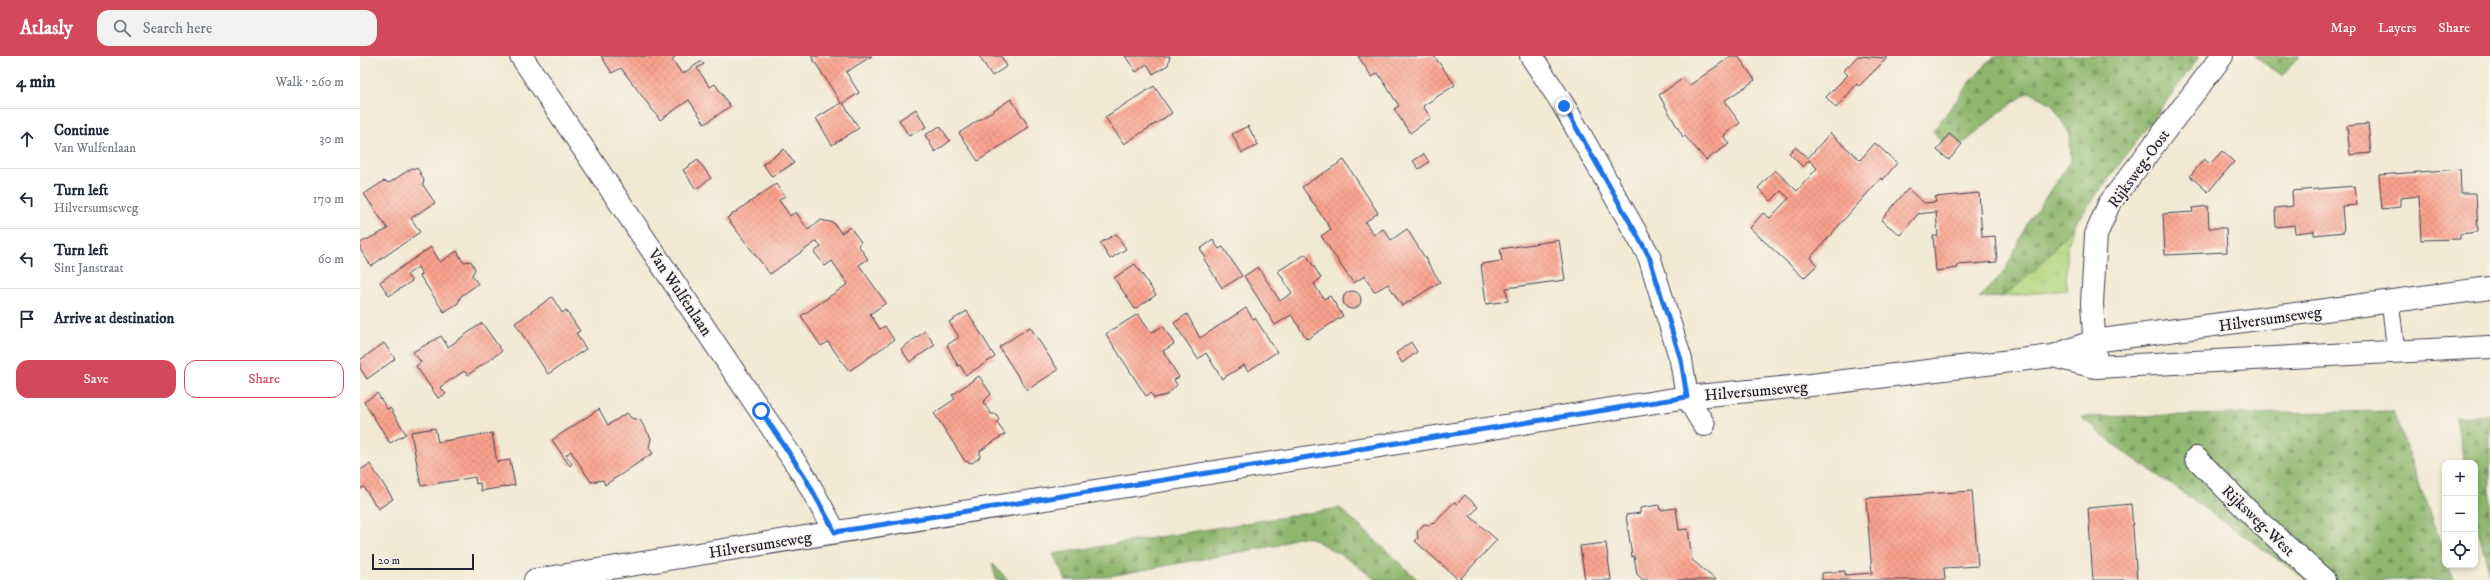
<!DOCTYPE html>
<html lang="en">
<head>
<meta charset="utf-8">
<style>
  :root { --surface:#fff; --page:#f2f2f3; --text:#1f2937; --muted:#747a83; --line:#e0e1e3; --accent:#d1495b }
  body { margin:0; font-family:"IM FELL DW Pica",serif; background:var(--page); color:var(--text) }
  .controls { position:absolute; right:12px; bottom:12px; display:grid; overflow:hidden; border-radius:8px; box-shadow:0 2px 6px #0003 }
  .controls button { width:36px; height:36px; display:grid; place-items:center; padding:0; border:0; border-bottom:1px solid var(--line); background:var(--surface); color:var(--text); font:20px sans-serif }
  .scale { position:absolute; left:12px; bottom:10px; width:102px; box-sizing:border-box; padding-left:4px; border:2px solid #22223b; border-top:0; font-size:11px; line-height:14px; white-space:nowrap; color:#22223b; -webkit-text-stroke:3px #f7f3e8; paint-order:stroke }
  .stop { position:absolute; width:12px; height:12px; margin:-9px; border:3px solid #1a73e8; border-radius:50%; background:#fff }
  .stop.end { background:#1a73e8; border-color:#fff; box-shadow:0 1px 4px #0008 }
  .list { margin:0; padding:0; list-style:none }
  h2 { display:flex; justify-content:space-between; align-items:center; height:52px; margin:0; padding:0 16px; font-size:17px }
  h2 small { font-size:13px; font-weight:400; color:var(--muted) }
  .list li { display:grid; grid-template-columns:26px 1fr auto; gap:12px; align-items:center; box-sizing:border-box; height:60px; padding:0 16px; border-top:1px solid var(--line) }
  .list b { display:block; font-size:15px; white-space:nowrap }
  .list p { margin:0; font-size:13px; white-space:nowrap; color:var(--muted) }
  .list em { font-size:13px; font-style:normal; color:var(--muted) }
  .actions { display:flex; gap:8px; padding:12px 16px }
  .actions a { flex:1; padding:9px 0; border:1px solid var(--accent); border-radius:12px; text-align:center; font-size:14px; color:var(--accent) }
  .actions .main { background:var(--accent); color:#fff }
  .icon { flex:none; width:22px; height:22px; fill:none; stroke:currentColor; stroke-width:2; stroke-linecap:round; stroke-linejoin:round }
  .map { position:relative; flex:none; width:2130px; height:524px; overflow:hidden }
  header { display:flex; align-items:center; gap:24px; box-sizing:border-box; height:56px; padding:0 20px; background:var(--accent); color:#fff }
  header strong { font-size:19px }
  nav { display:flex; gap:22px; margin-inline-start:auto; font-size:14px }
  .search { width:280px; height:36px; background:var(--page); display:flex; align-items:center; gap:10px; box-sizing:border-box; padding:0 14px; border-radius:12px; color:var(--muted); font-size:15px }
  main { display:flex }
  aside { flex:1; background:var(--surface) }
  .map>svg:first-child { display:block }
  .grass { fill:url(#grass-tufts); stroke:#6a7c5c }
  .forest { fill:url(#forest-firs); stroke:#586c54 }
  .building { fill:url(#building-cross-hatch) }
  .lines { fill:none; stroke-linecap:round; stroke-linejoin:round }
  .service-casing { stroke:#414052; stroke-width:19 }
  .minor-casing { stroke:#414052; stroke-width:24 }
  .secondary-casing { stroke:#414052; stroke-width:24 }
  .service { stroke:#fff; stroke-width:17 }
  .minor { stroke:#fff; stroke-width:22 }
  .secondary { stroke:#fff; stroke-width:22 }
  .route { stroke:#1a73e8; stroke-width:5 }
  .labels { text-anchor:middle; stroke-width:3.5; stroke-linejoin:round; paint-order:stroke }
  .street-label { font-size:16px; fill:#22223b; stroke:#f7f3e8 }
</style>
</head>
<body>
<header>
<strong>Atlasly</strong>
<div class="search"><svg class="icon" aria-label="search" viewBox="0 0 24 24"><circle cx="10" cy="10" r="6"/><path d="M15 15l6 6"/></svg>Search here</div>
<nav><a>Map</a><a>Layers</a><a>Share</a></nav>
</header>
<main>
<aside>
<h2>4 min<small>Walk · 260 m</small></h2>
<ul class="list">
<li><svg class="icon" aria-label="ahead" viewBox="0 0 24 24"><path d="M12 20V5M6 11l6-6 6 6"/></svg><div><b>Continue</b><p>Van Wulfenlaan</p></div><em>30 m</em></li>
<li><svg class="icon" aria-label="left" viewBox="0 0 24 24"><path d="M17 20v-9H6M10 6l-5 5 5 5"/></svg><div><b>Turn left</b><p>Hilversumseweg</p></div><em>170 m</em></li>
<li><svg class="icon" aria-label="left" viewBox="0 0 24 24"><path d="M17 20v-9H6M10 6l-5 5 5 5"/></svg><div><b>Turn left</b><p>Sint Janstraat</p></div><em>60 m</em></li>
<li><svg class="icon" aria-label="arrive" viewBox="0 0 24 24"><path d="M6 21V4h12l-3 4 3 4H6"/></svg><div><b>Arrive at destination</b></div></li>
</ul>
<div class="actions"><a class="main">Save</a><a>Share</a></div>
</aside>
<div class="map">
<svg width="2130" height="524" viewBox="0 0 2130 524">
  <defs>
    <pattern id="grass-tufts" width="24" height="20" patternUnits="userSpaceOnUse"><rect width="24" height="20" fill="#b3d67e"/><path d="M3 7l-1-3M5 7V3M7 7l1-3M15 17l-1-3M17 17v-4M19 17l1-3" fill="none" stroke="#9ab76e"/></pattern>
    <pattern id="forest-firs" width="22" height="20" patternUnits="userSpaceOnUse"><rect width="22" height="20" fill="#8eb76d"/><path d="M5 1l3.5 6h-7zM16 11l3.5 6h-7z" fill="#74945b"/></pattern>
    <pattern id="building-cross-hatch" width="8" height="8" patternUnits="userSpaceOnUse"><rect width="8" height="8" fill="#faa28f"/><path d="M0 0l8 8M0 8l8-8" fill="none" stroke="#d68b7c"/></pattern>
  </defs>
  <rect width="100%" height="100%" fill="#f7f3e8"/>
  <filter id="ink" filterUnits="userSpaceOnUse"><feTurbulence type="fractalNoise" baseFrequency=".025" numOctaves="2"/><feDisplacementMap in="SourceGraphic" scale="8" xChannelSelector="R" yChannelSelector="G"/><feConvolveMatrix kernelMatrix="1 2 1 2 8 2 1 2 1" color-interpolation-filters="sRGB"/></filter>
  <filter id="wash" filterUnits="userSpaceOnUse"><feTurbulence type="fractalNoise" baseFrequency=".012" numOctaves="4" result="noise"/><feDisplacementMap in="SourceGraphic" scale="16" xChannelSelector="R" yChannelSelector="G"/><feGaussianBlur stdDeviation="0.9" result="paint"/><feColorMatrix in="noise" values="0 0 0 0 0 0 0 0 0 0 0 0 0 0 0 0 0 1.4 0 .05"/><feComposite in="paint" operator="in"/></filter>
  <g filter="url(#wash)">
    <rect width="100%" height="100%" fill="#f1ead3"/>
    <!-- grass -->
    <path class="grass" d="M1714,169L1707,192L1706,234L1639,241C1670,223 1691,196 1714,169Z"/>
    <!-- forest -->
    <path class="forest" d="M1634,0H1840L1714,169L1679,210L1655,231L1639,241L1619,242L1645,215L1667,168L1711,104L1710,79L1692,48L1669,36L1640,56L1591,98L1573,75L1611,25Z
      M1894,0H1939L1923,20Z
      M2033,355L2085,500V509H2088L2093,524H1947L1753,388L1721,361Z
      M2130,359V517L2115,464V407H2104L2096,361Z
      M980,452L1058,524H1016L988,503L951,482L936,481L919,489L728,524H706L693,498Z
      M632,507L648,524H636Z"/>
    <g id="blocks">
      <!-- building -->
      <path class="building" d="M241,0H316L312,3L322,18L342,5L344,8L337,12L350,31L355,28L370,50L345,68L329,44L300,64L261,12L252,17Z
        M451,0H512L486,16L499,37L483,47L499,72L472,89L456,62L481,47Z
        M619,0H641L647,10L632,20Z
        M765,0H810L808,9L793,18L787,8L776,16Z
        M998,0H1074L1095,29L1063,50L1071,62L1050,77L1034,53L1039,50L1018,17L1012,21Z
        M1371,0H1378L1395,24L1364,45L1380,67L1365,78L1364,81L1369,88L1346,104L1325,80L1323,81L1299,39L1322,23L1330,29Z
        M1498,0L1527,2L1499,30L1497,28L1476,52L1466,41L1488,19L1483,15Z
        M794,30L812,57L764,88L745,61Z
        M651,43L669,71L618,105L599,77Z
        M556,53L566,71L549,80L539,64Z
        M2008,68L2011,97L1990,99L1987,70Z
        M580,70L590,85L575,96L565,79Z
        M888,70L898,89L882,97L872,78Z
        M1470,77L1500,104L1515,87L1537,107L1523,124L1521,122L1450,202L1457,209L1444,222L1390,172L1403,157L1410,162L1429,142L1421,135L1411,145L1398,132L1415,114L1437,135L1457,112L1449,104L1443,111L1429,97L1435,91L1448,102Z
        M1589,78L1602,88L1589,104L1577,94Z
        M424,93L434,107L412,121L403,108Z
        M1862,95L1874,106L1848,136L1830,120L1844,103L1850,108Z
        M1064,98L1069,106L1059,113L1053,105Z
        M338,104L351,122L336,133L323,114Z
        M984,104L1018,157L1005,166L1014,179L1023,173L1031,184L1047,173L1080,226L1042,250L1028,228L1014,236L1005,220L993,227L961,180L971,173L942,131Z
        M52,112L58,113L64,124L63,129L75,147L51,162L60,176L11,210L0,193V187L28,173L4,138L24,125L29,127Z
        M2100,113L2101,137H2116L2118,176L2100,178V183L2061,184L2059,140L2040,142V151L2022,153L2019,119Z
        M416,128L425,140L419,144L430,160L436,156L448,174L461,164L474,167L481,177L490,171L501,186L498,189L508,203L499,209L526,247L510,258L520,273L525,270L534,284L489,315L468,286L461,290L441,260L488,228L472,205L465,210L454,196L461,191L457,185L410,218L367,162Z
        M1995,130L1997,149L1982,150L1984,176L1954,179V175L1935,177L1934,169L1916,171L1915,152L1933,150L1932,135Z
        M1548,133L1564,147L1576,146L1575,141L1619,137L1622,181L1635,180L1637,206L1597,209L1598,212L1576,215L1573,180H1578L1576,156L1558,158L1540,179L1521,164Z
        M1848,150L1849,172H1866L1867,196L1805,199L1803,158L1833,156L1832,152Z
        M756,178L766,193L750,203L740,187Z
        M853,184L859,193L863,191L882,220L862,232L844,203L846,202L840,193Z
        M1199,184L1205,224L1146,232L1148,245L1126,248L1121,208L1142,205L1140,193Z
        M71,191L80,206L97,195L103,206L111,205L115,213L112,219L118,228L101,240L98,247L84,256L60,220L62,218L58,211L47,219L52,225L29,240L20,226Z
        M946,198L961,222L954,228L964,243L970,240L983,260L947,283L931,259L915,269L884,220L898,211L920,245L932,237L918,215Z
        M775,208L796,239L775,253L754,222Z
        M983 244a9 9 0 1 1 18 0a9 9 0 1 1-18 0Z
        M192,241L202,257L206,254L220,275L216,277L226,293L188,318L155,267Z
        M886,252L893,263L895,262L917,296L888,315L884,309L862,323L846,297L838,303L814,267L827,258L840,282Z
        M607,255L635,301L606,319L600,309L598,310L587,289L599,281L589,266Z
        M778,258L791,277L803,270L814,288L803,295L819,321L814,324L817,329L807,339L794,342L791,337L786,340L746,278Z
        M122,267L142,295L108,319L104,315L80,331L86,338L78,342L56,310L61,306L53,296L81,280L88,291Z
        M670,271L698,314L667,334L639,291Z
        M565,275L575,289L550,306L541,293Z
        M1051,286L1057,296L1042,307L1036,297Z
        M24,287L35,303L7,323L0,312V304Z
        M619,320L631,338L623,346L631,358H636L639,363L637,367L645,378L620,395V401L612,407L605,405L574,357L595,343L592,339Z
        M17,337L27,353L30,352L46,378L30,387L4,346Z
        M239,353L248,369L267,357L271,362L280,364L291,382L289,392L293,397L245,429L243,424L231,426L211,395L206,399L212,408L210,410L192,384Z
        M75,372L78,386L132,377L137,406L150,404L155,429L121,435L120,427L116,428L115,421L61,430L51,376Z
        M10,408L33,443L18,453L4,431L0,433V414Z
        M1612,435L1618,510L1584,512L1585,524H1462V517L1485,515V519L1512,517L1506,442Z
        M1105,439L1118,451L1110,460L1137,484L1099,524L1055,485L1058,482L1057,476L1064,468L1070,469L1072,466L1074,468L1094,446L1097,448Z
        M1771,448L1777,524H1733L1728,452Z
        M1299,449L1300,454L1316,452L1319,474L1328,473L1332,504L1356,524H1283L1277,518L1274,500L1272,501L1266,459L1280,457V452Z
        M1246,487L1251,524H1225L1220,490Z"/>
    </g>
  </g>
  <g filter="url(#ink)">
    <use href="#blocks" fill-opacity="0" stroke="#414052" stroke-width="1"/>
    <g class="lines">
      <defs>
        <path id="service" d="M2030,245L2036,296"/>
        <path id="minor" d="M161,0L445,421L475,476
          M1171,0L1204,50L1289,200L1321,304L1327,341L1344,369
          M1736,311L1732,247L1736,179L1749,148L1862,0
          M1836,402L1899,466L1964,524"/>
        <path id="secondary" d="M1693,300L1736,311L2130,291
          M175,524L1327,341L1451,329L1693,300L1734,285L2130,232"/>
      </defs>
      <!-- service casing -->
      <use href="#service" class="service-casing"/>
      <!-- minor casing -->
      <use href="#minor" class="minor-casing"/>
      <!-- secondary casing -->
      <use href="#secondary" class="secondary-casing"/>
      <!-- service -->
      <use href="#service" class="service"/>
      <!-- minor -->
      <use href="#minor" class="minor"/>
      <!-- secondary -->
      <use href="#secondary" class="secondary"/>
    </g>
  </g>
  <g class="lines" filter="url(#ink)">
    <!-- route -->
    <path class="route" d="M401,355L445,421L475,476L1327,341L1321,304L1289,200L1204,50"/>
  </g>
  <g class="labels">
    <!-- street labels -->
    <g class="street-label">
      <text transform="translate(1778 112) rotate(-54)" y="6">Rijksweg-Oost</text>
      <text transform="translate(321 236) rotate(56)" y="6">Van Wulfenlaan</text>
      <text transform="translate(1910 262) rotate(-8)" y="6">Hilversumseweg</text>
      <text transform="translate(1396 334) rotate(-5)" y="6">Hilversumseweg</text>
      <text transform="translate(1899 464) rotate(44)" y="6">Rijksweg-West</text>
      <text transform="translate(400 488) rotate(-9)" y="6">Hilversumseweg</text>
    </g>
  </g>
</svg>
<div class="controls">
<button>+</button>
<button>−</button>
<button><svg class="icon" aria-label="locate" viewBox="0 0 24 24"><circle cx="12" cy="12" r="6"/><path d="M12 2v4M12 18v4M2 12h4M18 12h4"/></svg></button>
</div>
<div class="scale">20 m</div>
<div class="stop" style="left:401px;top:355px"></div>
<div class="stop end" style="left:1204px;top:50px"></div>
</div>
</main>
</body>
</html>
